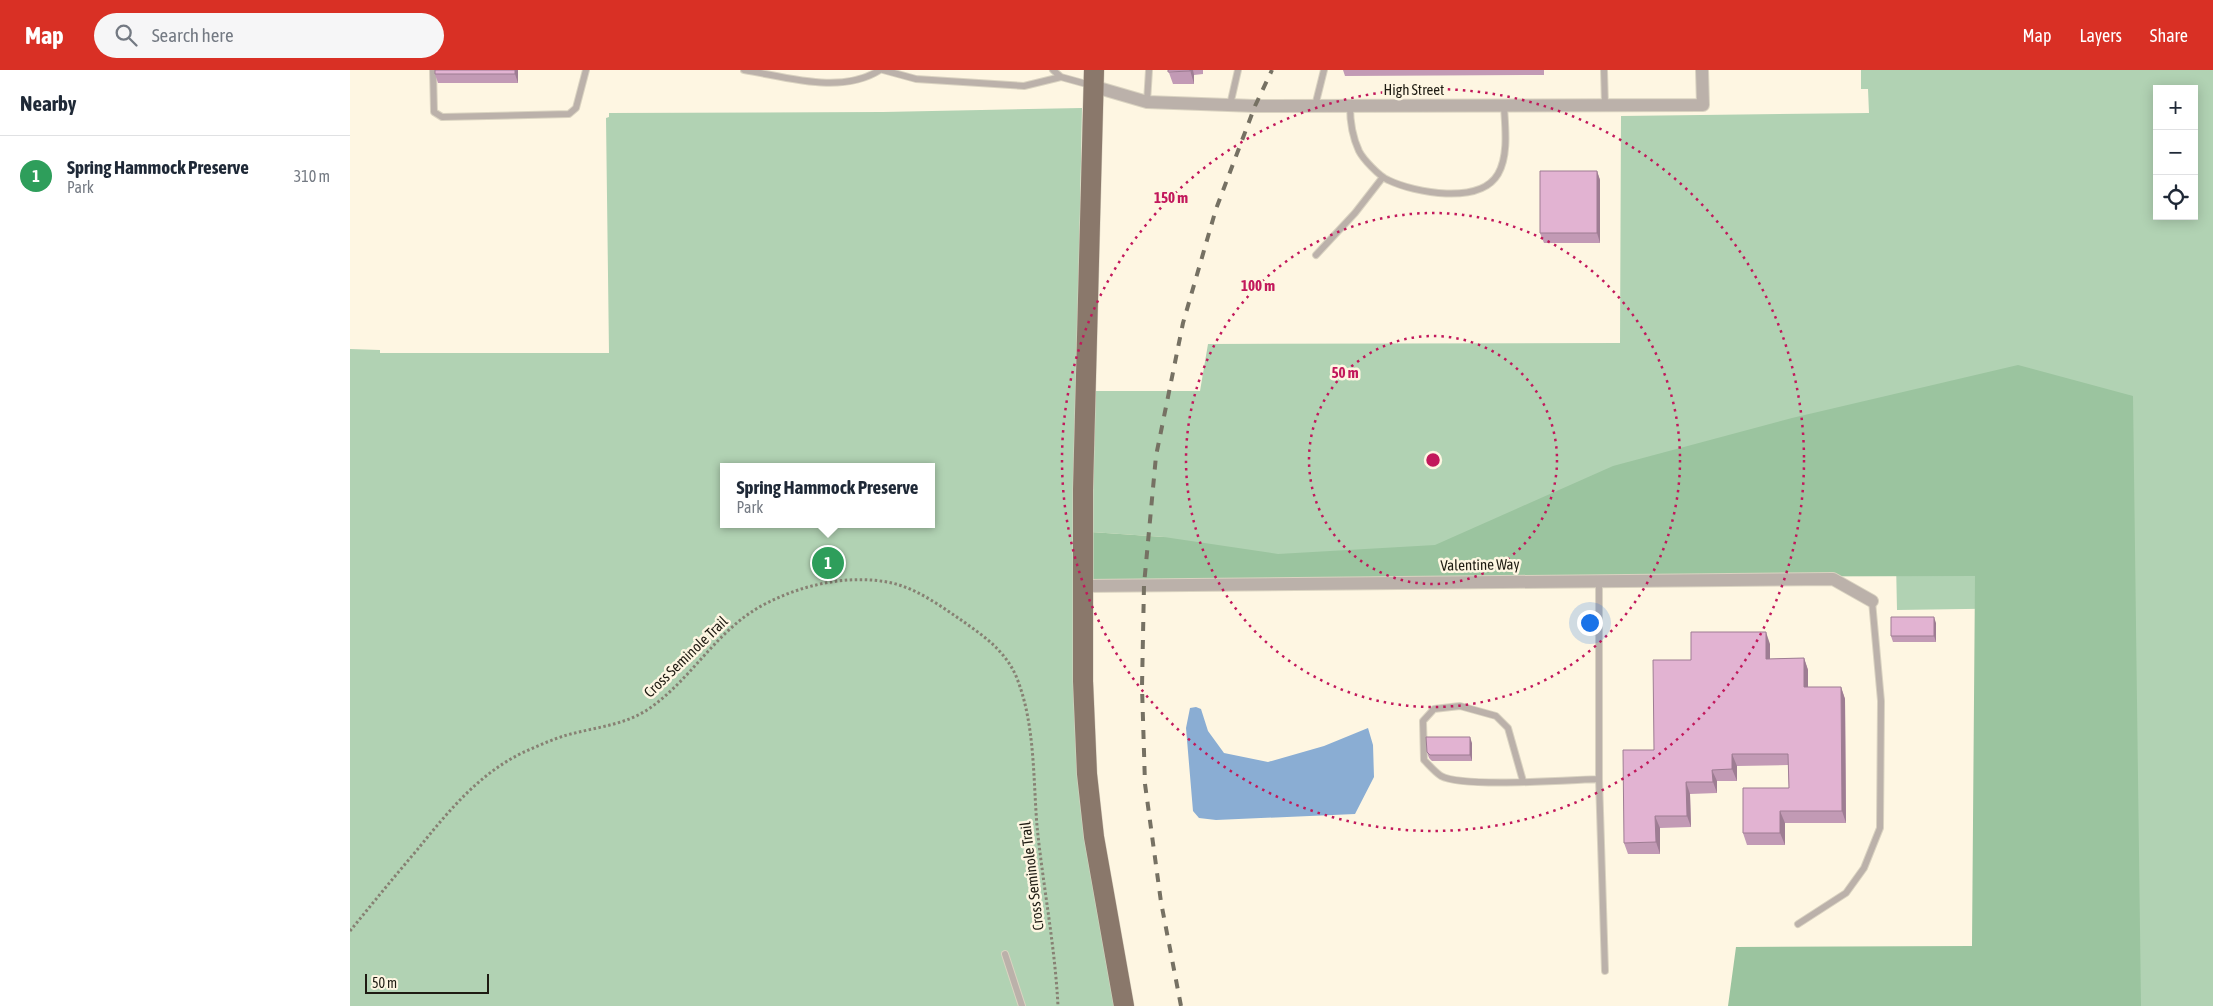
<!DOCTYPE html>
<html lang="en">
<head>
<meta charset="utf-8">
<style>
  :root { --surface:#fff; --page:#f6f6f7; --text:#1f2937; --muted:#747a83; --line:#e0e1e3; --accent:#d93025 }
  body { margin:0; font-family:"Asap Condensed",sans-serif; background:var(--page); color:var(--text) }
  .controls { position:absolute; right:15px; top:15px; display:grid; overflow:hidden; border-radius:0px; box-shadow:0 2px 12px #0003 }
  .controls button { width:45px; height:45px; display:grid; place-items:center; padding:0; border:0; border-bottom:1px solid var(--line); background:var(--surface); color:var(--text); font:25px sans-serif }
  .scale { position:absolute; left:15px; bottom:12px; width:124px; box-sizing:border-box; padding-left:5px; border:2px solid #1e1b12; border-top:0; font-size:14px; line-height:18px; white-space:nowrap; color:#1e1b12; -webkit-text-stroke:4px #fef6e2; paint-order:stroke }
  .you { position:absolute; left:1239px; top:552px; width:18px; height:18px; margin:-12px; border:4px solid #fff; border-radius:50%; background:#1a73e8; box-shadow:0 0 0 8px #1a73e833 }
  .badge { display:grid; place-items:center; width:32px; height:32px; border-radius:50%; background:var(--accent); color:#fff; font-size:16px; font-weight:700 }
  .pin { position:absolute; translate:-50% -50%; border:2px solid #fff; box-shadow:0 1px 5px #0006 }
  .popup { position:absolute; left:370px; top:393px; width:215px; height:65px; box-sizing:border-box; display:grid; place-content:center; border-radius:0px; background:var(--surface); filter:drop-shadow(0 1px 4px #0005); font-size:16px; white-space:nowrap; color:var(--muted) }
  .popup b { font-size:19px; color:var(--text) }
  .popup::after { content:''; position:absolute; left:50%; top:100%; margin-left:-10px; border:10px solid transparent; border-top-color:var(--surface) }
  .list { margin:0; padding:0; list-style:none }
  h2 { display:flex; justify-content:space-between; align-items:center; height:65px; margin:0; padding:0 20px; font-size:21px }
  h2 small { font-size:16px; font-weight:400; color:var(--muted) }
  .list li { display:grid; grid-template-columns:32px 1fr auto; gap:15px; align-items:center; box-sizing:border-box; height:80px; padding:0 20px; border-top:1px solid var(--line) }
  .list b { display:block; font-size:19px; white-space:nowrap }
  .list p { margin:0; font-size:16px; white-space:nowrap; color:var(--muted) }
  .list em { font-size:16px; font-style:normal; color:var(--muted) }
  .icon { flex:none; width:28px; height:28px; fill:none; stroke:currentColor; stroke-width:2; stroke-linecap:round; stroke-linejoin:round }
  .map { position:relative; flex:none; width:1863px; height:936px; overflow:hidden }
  header { display:flex; align-items:center; gap:30px; box-sizing:border-box; height:70px; padding:0 25px; background:var(--accent); color:#fff }
  header strong { font-size:24px }
  nav { display:flex; gap:28px; margin-inline-start:auto; font-size:18px }
  .search { width:350px; height:45px; background:var(--page); display:flex; align-items:center; gap:12px; box-sizing:border-box; padding:0 18px; border-radius:28px; color:var(--muted); font-size:19px }
  main { display:flex }
  aside { flex:1; background:var(--surface) }
  .map>svg:first-child { display:block }
  .green { fill:#b1d2b3; fill-rule:evenodd }
  .forest { fill:#9bc49f }
  .water { fill:#8aadd3 }
  .lines { fill:none; stroke-linecap:round; stroke-linejoin:round }
  .service-casing { stroke:#dad3c1; stroke-width:8 }
  .minor-casing { stroke:#dad3c1; stroke-width:14 }
  .primary-casing { stroke:#dad3c1; stroke-width:21 }
  .path { stroke:#878173; stroke-width:3; stroke-dasharray:2.5 2.5; stroke-linecap:butt }
  .service { stroke:#bbb1aa; stroke-width:6 }
  .minor { stroke:#bbb1aa; stroke-width:12 }
  .primary { stroke:#8a786b; stroke-width:20 }
  .rail { stroke:#767163; stroke-width:4; stroke-dasharray:9 9; stroke-linecap:butt }
  .wall { fill:#c29ab5 }
  .shaded-wall { fill:#9e7d93 }
  .building { fill:#e2b3d2; stroke:#9e7d93 }
  .ring { fill:none; stroke:#c2185b; stroke-width:2.5; stroke-dasharray:2.5 5 }
  .labels { text-anchor:middle; stroke-width:5; stroke-linejoin:round; paint-order:stroke }
  .street-label { font-size:15px; fill:#1e1b12; stroke:#fef6e2 }
  .centre { fill:#c2185b; stroke:#fef6e2; stroke-width:2.5 }
  .ring-label { font-size:15px; text-anchor:middle; font-weight:bold; fill:#c2185b; stroke:#fef6e2; stroke-width:5; stroke-linejoin:round; paint-order:stroke }
</style>
</head>
<body>
<header>
<strong>Map</strong>
<div class="search"><svg class="icon" aria-label="search" viewBox="0 0 24 24"><circle cx="10" cy="10" r="6"/><path d="M15 15l6 6"/></svg>Search here</div>
<nav><a>Map</a><a>Layers</a><a>Share</a></nav>
</header>
<main>
<aside>
<h2>Nearby<small></small></h2>
<ul class="list">
<li><span class="badge" style="background:#2e9e5b">1</span><div><b>Spring Hammock Preserve</b><p>Park</p></div><em>310 m</em></li>
</ul>
</aside>
<div class="map">
<svg width="1863" height="936" viewBox="0 0 1863 936">
  <rect width="100%" height="100%" fill="#fef6e2"/>
  <!-- green -->
  <path class="green" d="M1511,0H1863V936H1760L1745,537L1547,540L1546,492L840,496L814,467L741,462L745,321H850L858,274L1270,273L1271,46L1519,43L1518,19H1511ZM1807,19H1844V146H1807Z
    M732,38L723,516L765,936H0V279L30,280V283H259L256,48L259,47V43L533,42ZM374,397H582V454H374Z"/>
  <!-- forest -->
  <path class="forest" d="M1668,295L1783,326L1791,936H1378L1386,877L1622,876L1625,506L1233,507L740,516L741,462L814,467L928,484L1085,475L1263,396L1442,348Z"/>
  <!-- water -->
  <path class="water" d="M846,637L851,639L858,661L874,683L918,692L974,676L1018,658L1023,675L1024,707L1005,744L866,750L849,748L843,741L836,658L840,638Z"/>
  <g class="lines">
    <defs>
      <path id="service" d="M83,0L84,42L92,47L219,44L226,38L236,0
        M394,0C437,7 491,25 530,0
        M533,0L566,9L674,16L711,7
        M703,0L711,7L740,15
        M1254,0L1255,35
        M797,32L799,0
        M880,35L888,0
        M965,36L974,0
        M1000,36C1000,51 1002,66 1009,81C1013,89 1029,106 1038,110C1065,123 1130,135 1148,104C1159,85 1155,56 1154,36
        M966,185L1005,143L1033,107
        M1249,511V709L1255,901
        M1173,711L1158,658L1146,646L1110,636L1084,639L1073,651L1074,690C1079,695 1085,702 1091,706C1113,718 1218,710 1249,709
        M1448,854L1496,823L1514,798L1530,758L1531,631L1522,531
        M655,884L672,936"/>
      <path id="minor" d="M742,16L797,32L905,36L1353,35L1352,0
        M732,516L1483,509L1522,531"/>
      <path id="primary" d="M744,0L733,420V611L737,704L744,767L774,936"/>
    </defs>
    <!-- service casing -->
    <use href="#service" class="service-casing"/>
    <!-- minor casing -->
    <use href="#minor" class="minor-casing"/>
    <!-- primary casing -->
    <use href="#primary" class="primary-casing"/>
    <!-- path -->
    <path class="path" d="M0,861C22,834 44,807 67,780C98,742 128,704 174,682C188,676 203,669 217,665C246,657 276,655 300,638C344,607 368,557 417,533C454,514 501,504 542,513C568,519 592,537 614,552C635,567 655,581 666,606C685,652 683,706 687,756C693,816 705,876 708,936"/>
    <!-- service -->
    <use href="#service" class="service"/>
    <!-- minor -->
    <use href="#minor" class="minor"/>
    <!-- primary -->
    <use href="#primary" class="primary"/>
    <!-- rail -->
    <path class="rail" d="M831,936L811,832L795,714L792,617L794,515L806,386L833,253L866,139L905,36L922,0"/>
  </g>
  <!-- wall -->
  <path class="wall" d="M168,0V13H88L85,4Z
    M818,0H853V4L844,5V14H823Z
    M993,0H1194V5L995,6Z
    M1247,101L1250,110V173H1194L1190,163Z
    M1586,553V572H1543L1541,566Z
    M1420,574V589L1454,588L1458,600V617H1491L1495,629L1496,753H1435V775H1397L1393,763L1439,718L1438,695L1387,696V711H1367V723L1340,724L1341,757L1310,758V784H1278L1274,773L1304,680L1341,590Z
    M1122,673V691H1082L1079,688L1077,682Z"/>
  <!-- shaded-wall -->
  <path class="shaded-wall" d="M165,0H168V13L165,4Z
    M840,0H843L844,5V14Z
    M1247,101L1250,110V173L1247,163Z
    M1584,547L1586,553V572L1584,566Z
    M1416,562L1420,574V601L1416,589Z
    M1454,588L1458,600V629L1454,617Z
    M1491,617L1495,629L1496,753L1492,741Z
    M1120,667L1122,673V691L1120,685Z
    M1382,684L1387,696V711L1382,699Z
    M1362,700L1367,711V723L1363,712Z
    M1336,712L1340,724L1341,757L1337,746Z
    M1430,741L1435,753V775L1430,763Z
    M1305,746L1310,758V784L1306,772Z"/>
  <!-- building -->
  <path class="building" d="M85,0H165V4H85Z
    M818,0H840V1L818,2Z
    M1190,101H1247V163H1190Z
    M1541,547H1584V566H1541Z
    M1341,562H1416V589L1454,588V617H1491L1492,741H1430V763H1393V718H1439L1438,684H1382V699L1362,700L1363,712H1336L1337,746H1305L1306,772L1274,773L1273,680H1304L1303,590H1341Z
    M1076,667H1120V685H1080L1077,682Z"/>
  <!-- distance rings -->
  <g class="ring">
    <circle cx="1083" cy="390" r="124"/>
    <circle cx="1083" cy="390" r="247"/>
    <circle cx="1083" cy="390" r="371"/>
  </g>
  <g class="labels">
    <!-- street labels -->
    <g class="street-label">
      <text x="1064" y="25">High Street</text>
      <text transform="translate(1130 495) rotate(-1)" y="5">Valentine Way</text>
      <text transform="translate(336 587) rotate(-44)" y="5">Cross Seminole Trail</text>
      <text transform="translate(682 806) rotate(-97)" y="5">Cross Seminole Trail</text>
    </g>
  </g>
  <circle cx="1083" cy="390" r="8" class="centre"/>
  <g class="ring-label">
    <text x="821" y="133">150 m</text>
    <text x="908" y="221">100 m</text>
    <text x="995" y="308">50 m</text>
  </g>
</svg>
<div class="controls">
<button>+</button>
<button>−</button>
<button><svg class="icon" aria-label="locate" viewBox="0 0 24 24"><circle cx="12" cy="12" r="6"/><path d="M12 2v4M12 18v4M2 12h4M18 12h4"/></svg></button>
</div>
<div class="scale">50 m</div>
<div class="you"></div>
<div class="pin badge" style="left:478px;top:493px;background:#2e9e5b">1</div>
<div class="popup"><b>Spring Hammock Preserve</b>Park</div>
</div>
</main>
</body>
</html>
